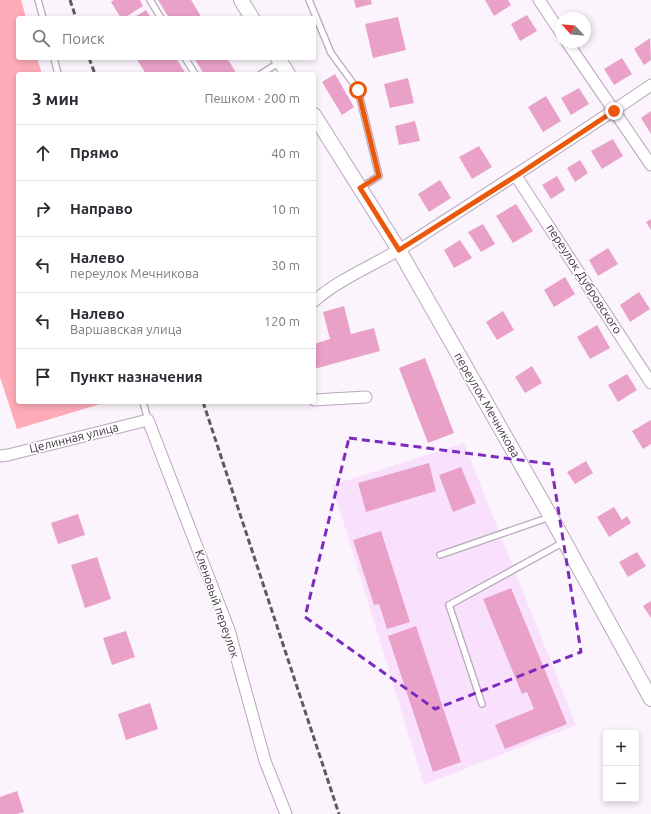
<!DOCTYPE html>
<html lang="ru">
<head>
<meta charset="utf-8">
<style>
  :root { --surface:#fff; --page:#f7f7f7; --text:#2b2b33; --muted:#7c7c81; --line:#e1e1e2 }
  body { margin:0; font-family:Ubuntu,sans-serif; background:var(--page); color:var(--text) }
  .controls { position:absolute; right:12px; bottom:12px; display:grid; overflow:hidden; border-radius:4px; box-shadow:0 2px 6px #0003 }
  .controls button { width:36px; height:36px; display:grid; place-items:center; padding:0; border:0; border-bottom:1px solid var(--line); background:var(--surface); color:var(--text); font:20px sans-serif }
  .compass { position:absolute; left:555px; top:12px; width:36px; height:36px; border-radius:50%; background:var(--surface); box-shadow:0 2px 6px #0003; rotate:296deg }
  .stop { position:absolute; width:12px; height:12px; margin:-9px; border:3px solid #ea580c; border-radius:50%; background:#fff }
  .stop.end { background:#ea580c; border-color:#fff; box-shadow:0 1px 4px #0008 }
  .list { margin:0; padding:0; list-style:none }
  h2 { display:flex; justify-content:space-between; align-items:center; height:52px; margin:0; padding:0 16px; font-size:17px }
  h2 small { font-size:13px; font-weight:400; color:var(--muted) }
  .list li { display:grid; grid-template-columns:26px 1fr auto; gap:12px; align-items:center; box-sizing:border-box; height:56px; padding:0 16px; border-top:1px solid var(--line) }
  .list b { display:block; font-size:15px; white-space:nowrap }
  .list p { margin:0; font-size:13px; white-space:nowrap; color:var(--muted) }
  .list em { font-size:13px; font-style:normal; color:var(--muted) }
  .icon { flex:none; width:22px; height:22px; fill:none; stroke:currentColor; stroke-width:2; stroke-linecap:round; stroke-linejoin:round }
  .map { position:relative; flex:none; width:651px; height:814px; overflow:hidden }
  .search { position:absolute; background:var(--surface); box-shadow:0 2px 6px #0003; left:16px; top:16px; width:300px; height:44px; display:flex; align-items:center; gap:10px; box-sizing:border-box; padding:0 14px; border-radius:4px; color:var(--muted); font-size:15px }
  .panel { position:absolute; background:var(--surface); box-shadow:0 2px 6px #0003; left:16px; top:72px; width:300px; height:332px; border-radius:4px }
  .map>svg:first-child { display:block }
  .built { fill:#f9e1fd }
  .forest { fill:#feabb7 }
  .building { fill:#e9a1c8 }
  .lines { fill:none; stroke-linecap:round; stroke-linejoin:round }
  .service-casing { stroke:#b9a7bc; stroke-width:8 }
  .minor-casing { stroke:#b9a7bc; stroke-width:13 }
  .tertiary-casing { stroke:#b9a7bc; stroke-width:16 }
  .service { stroke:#fff; stroke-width:5.5 }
  .minor { stroke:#fff; stroke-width:11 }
  .tertiary { stroke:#fff; stroke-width:14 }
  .rail { stroke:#605861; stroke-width:3; stroke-dasharray:6 3; stroke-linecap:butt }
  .route { stroke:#ea580c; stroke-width:5 }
  .marked { fill:none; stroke:#7b2cbf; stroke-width:3; stroke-dasharray:8 5; stroke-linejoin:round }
  .labels { text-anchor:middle; stroke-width:3; stroke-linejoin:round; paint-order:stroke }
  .street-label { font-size:12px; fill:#403841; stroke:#fff }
</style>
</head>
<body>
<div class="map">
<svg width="651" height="814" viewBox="0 0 651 814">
  <rect width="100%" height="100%" fill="#fbf4fc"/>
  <!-- built -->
  <path class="built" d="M464,443L576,725L424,785L332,485Z"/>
  <!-- forest -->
  <path class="forest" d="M0,0H21L26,18H18V58H37L42,74H18V402H107L17,429L0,377Z"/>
  <!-- building -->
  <path class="building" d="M114,0H140L143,6L124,18H121L111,2Z
    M158,0H191L202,18H169Z
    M354,0H371L372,4L356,8Z
    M485,0H508L511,5L494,16Z
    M146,10L151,18H133Z
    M527,15L537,31L520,41L511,24Z
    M398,17L406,50L373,58L365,24Z
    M650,38L651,60L644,65L634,49Z
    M136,58H176L186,74H146Z
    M194,58H227L237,74H204Z
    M622,58L632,74L614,85L604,69Z
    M335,74L354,107L342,115L322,82Z
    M408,78L414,103L390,108L384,84Z
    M579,88L589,104L571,115L561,98Z
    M546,96L561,121L543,132L528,107Z
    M651,111V134L641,118Z
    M415,121L420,141L399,145L395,126Z
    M613,139L623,156L602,169L591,151Z
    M479,146L492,167L472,179L459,157Z
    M580,160L588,173L575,182L567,168Z
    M557,176L565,190L551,199L542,185Z
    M440,180L451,198L429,212L418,194Z
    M516,204L533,231L513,243L496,216Z
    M651,219V230L646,222Z
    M483,224L495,244L481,252L468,232Z
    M460,240L472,258L454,268L444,250Z
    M608,248L618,264L598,276L589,260Z
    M565,277L575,294L554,307L544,290Z
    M639,292L650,309L630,322L620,305Z
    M344,306L351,334L374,328L380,351L314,369V344L330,339L323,312Z
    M503,311L514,330L497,340L486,322Z
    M597,325L610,348L590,359L577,337Z
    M425,358L454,433L428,443L399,368Z
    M532,366L542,383L525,393L515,377Z
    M627,374L637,390L618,402L608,385Z
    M651,420V444L643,449L632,431Z
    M586,461L593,473L575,484L567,472Z
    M429,463L436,491L366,512L358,483Z
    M461,467L476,503L453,512L439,475Z
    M614,507L622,520L627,516L631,523L609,537L597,517Z
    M78,514L85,535L58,544L51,523Z
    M381,531L410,622L387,629L379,604L374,605L353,540Z
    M637,552L646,566L628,577L619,562Z
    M97,557L111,599L85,608L71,565Z
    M511,588L567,724L505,749L495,725L534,709L527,692L522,694L483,599Z
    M651,601V618L643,606Z
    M416,626L461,762L433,772L388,636Z
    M126,631L135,657L112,665L103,638Z
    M150,703L158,729L126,740L118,714Z
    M17,791L24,812L17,814H0V797Z"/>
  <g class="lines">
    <defs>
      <path id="service" d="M38,0L43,18
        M150,0L161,18
        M309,0L331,53L358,90L379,176L360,188
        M54,58L58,74
        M185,58L195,74
        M261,74L280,62
        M143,402L148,420
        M440,555L550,517
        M482,704L449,605L564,542"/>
      <path id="minor" d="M539,0L561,33
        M567,42L651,165
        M516,176L651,383
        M314,301C342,277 377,264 407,245C489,192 571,140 651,85
        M314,400L366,397
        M0,456L8,455L148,420L229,630L265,761L286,814"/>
      <path id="tertiary" d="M241,0L252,18
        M278,58L288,74
        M314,115L399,250L551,517L651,699"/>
    </defs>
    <!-- service casing -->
    <use href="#service" class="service-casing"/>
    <!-- minor casing -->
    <use href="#minor" class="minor-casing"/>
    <!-- tertiary casing -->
    <use href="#tertiary" class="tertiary-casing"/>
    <!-- service -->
    <use href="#service" class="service"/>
    <!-- minor -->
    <use href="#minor" class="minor"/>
    <!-- tertiary -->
    <use href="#tertiary" class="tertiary"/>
    <!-- rail -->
    <path class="rail" d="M70,0L76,18
      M89,58L95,74
      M203,402L339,814"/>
  </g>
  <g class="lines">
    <!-- route -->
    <path class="route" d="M358,90L379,176L360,188L399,250L516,176L614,111"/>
  </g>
  <!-- marked area -->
  <path class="marked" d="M349,438L551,464L581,652L435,709L305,617Z"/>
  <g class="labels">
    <!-- street labels -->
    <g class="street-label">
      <text transform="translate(584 279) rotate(57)" y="4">переулок Дубровского</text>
      <text transform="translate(487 405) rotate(60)" y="4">переулок Мечникова</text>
      <text transform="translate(74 438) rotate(-14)" y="4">Целинная улица</text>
      <text transform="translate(217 604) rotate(71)" y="4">Кленовый переулок</text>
    </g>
  </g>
</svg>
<div class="controls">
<button>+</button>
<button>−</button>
</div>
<svg class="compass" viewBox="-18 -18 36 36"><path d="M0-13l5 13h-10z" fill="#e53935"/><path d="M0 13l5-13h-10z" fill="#7c7c81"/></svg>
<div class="stop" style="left:358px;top:90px"></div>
<div class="stop end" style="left:614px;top:111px"></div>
<div class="search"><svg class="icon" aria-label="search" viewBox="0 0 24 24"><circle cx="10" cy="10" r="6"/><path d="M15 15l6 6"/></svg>Поиск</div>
<section class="panel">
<h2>3 мин<small>Пешком · 200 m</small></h2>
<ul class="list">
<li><svg class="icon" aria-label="ahead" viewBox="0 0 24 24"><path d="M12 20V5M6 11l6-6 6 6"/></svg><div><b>Прямо</b></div><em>40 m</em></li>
<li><svg class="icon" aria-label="right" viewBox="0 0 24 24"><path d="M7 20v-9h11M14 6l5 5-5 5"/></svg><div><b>Направо</b></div><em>10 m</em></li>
<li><svg class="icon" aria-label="left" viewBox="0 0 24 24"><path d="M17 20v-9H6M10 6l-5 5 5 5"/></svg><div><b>Налево</b><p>переулок Мечникова</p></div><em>30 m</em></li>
<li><svg class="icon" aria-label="left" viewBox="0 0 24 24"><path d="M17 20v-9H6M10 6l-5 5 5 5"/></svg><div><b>Налево</b><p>Варшавская улица</p></div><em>120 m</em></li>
<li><svg class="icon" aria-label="arrive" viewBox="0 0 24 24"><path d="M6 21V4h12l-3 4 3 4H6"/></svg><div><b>Пункт назначения</b></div></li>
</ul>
</section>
</div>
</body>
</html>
